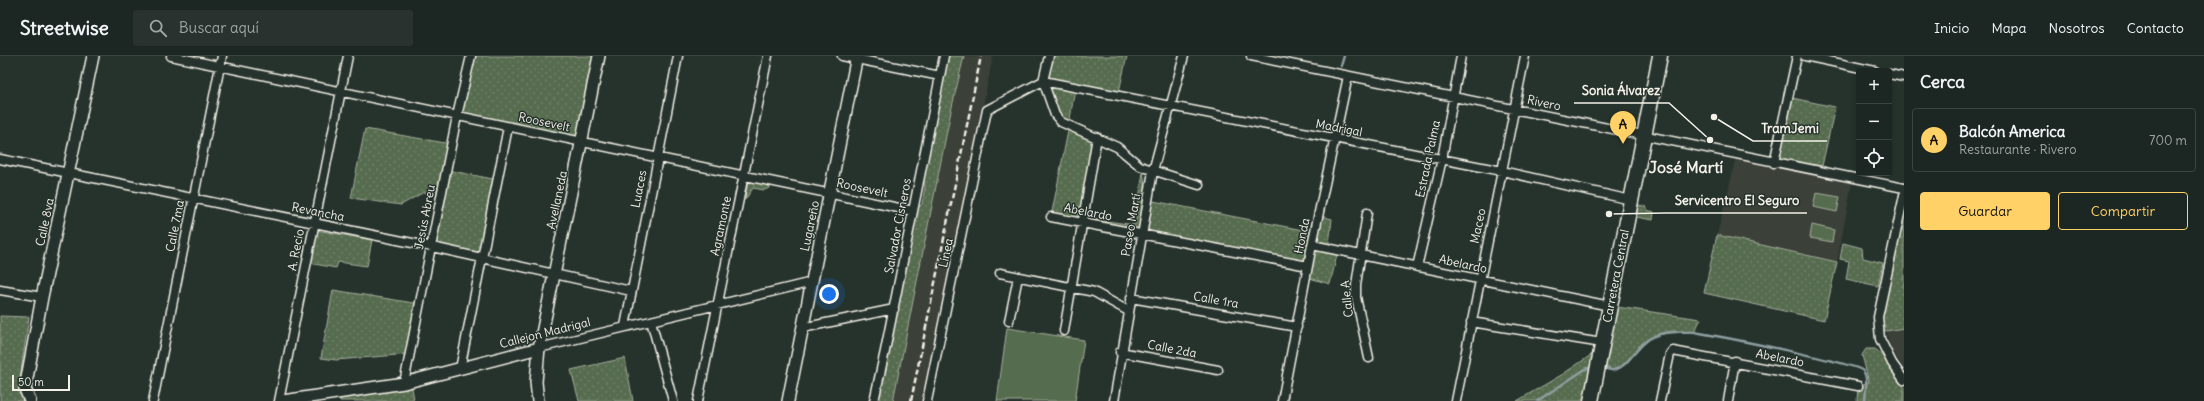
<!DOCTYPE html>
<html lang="es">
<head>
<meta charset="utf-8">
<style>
  :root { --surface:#1c2622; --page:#29322f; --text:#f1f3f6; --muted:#a0a5a5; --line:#3a4340; --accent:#ffd166 }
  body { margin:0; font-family:Delius,sans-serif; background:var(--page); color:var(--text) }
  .controls { position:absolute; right:12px; top:12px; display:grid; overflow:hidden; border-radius:4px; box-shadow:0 2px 6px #0003 }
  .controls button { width:36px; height:36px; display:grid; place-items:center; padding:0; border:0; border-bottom:1px solid var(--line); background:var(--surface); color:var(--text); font:20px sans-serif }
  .scale { position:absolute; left:12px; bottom:10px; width:58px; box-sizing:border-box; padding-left:4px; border:2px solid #f4f1e8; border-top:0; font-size:11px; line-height:14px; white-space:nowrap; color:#f4f1e8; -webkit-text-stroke:3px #26332d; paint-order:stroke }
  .you { position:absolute; left:829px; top:238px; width:14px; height:14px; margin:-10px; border:3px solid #fff; border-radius:50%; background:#1a73e8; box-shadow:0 0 0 6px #1a73e833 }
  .badge { display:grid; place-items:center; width:26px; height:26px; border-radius:50%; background:var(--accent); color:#111; font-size:13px; font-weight:700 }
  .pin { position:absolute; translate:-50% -33px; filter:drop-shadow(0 1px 2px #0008) }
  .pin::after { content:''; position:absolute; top:21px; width:14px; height:12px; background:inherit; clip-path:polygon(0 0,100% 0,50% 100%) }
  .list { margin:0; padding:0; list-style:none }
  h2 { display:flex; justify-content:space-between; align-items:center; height:52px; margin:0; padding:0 16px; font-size:17px }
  h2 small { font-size:13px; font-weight:400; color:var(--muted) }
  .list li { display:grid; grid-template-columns:26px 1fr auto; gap:12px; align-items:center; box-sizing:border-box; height:64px; margin:0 8px 8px; padding:0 8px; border:1px solid var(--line); border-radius:4px }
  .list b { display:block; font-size:15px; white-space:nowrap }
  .list p { margin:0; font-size:13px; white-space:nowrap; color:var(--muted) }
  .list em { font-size:13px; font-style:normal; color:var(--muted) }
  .actions { display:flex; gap:8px; padding:12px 16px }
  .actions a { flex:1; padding:9px 0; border:1px solid var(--accent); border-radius:4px; text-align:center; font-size:14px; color:var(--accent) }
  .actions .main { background:var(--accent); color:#111 }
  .icon { flex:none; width:22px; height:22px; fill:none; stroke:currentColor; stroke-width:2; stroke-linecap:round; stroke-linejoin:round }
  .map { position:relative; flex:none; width:1904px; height:345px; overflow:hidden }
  header { display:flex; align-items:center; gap:24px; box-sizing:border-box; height:56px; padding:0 20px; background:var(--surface); border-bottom:1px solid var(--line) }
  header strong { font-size:19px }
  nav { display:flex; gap:22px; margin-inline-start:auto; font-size:14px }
  .search { width:280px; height:36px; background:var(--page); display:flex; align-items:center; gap:10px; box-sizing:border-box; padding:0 14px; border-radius:4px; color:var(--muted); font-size:15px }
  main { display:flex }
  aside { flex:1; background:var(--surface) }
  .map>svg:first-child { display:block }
  .built { fill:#3a4138 }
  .grass { fill:url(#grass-dots); stroke:#a6ae9c }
  .green { fill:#576c50; stroke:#a6ae9c }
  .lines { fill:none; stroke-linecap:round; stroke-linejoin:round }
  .stream { stroke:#8f9fa1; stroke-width:2.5 }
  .street-casing { stroke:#f4f1e8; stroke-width:11 }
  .secondary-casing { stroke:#f4f1e8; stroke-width:14 }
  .highway-casing { stroke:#f4f1e8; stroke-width:17 }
  .street { stroke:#26332d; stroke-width:8 }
  .secondary { stroke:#26332d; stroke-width:11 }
  .highway { stroke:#26332d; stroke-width:14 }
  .rail { stroke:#f4f1e8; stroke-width:2.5; stroke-dasharray:6 3; stroke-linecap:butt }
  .labels { text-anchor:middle; stroke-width:3; stroke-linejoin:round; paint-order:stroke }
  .street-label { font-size:12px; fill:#f4f1e8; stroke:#26332d }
  .district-label { font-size:16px; font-weight:bold; fill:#f4f1e8; stroke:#26332d }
  .leader { fill:none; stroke:#f4f1e8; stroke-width:1.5 }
  .callout-dot { fill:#f4f1e8; stroke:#26332d; stroke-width:1.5 }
  .callout-label { font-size:13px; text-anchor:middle; font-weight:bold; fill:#f4f1e8; stroke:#26332d; stroke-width:3; stroke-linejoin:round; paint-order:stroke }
</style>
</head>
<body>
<header>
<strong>Streetwise</strong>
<div class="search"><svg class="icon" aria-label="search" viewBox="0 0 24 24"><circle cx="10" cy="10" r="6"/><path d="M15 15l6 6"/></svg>Buscar aquí</div>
<nav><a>Inicio</a><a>Mapa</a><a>Nosotros</a><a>Contacto</a></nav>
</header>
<main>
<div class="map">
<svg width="1904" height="345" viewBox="0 0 1904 345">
  <defs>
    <pattern id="grass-dots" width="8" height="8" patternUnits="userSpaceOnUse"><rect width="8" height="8" fill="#576c50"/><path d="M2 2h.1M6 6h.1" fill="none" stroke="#708169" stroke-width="1.8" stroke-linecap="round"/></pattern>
  </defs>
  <rect width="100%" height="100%" fill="#26332d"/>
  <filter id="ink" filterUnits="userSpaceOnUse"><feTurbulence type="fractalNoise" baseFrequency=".025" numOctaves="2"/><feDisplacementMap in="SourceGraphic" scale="8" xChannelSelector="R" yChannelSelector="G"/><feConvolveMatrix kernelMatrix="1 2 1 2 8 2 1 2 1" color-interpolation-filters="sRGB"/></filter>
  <g filter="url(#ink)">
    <!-- built -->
    <path class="built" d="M964,0H993L946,233L923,345H893L951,55Z
      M1737,99L1853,122L1837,206L1717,179Z
      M1897,272H1904V313L1890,291L1886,275Z"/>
    <!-- grass -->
    <path class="grass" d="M471,0H599L582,86L457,60Z
      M947,0H964L951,55L893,345H877L918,152L922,148L925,130L923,123Z
      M1049,0H1127L1118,40L1075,32L1069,69L1097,81L1086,162L1135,169L1143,116L1148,144L1313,176L1317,159L1332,163L1329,188L1338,195L1330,228L1306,221L1308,210L1051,161L1069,70L1061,66L1043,25Z
      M1792,42L1835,51L1822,110L1779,102Z
      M365,73L451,88L447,114L498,124L482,203L432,191L441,141L424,136L401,149L351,142Z
      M753,123L770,129V132L764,134L753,132L745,144L748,125Z
      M1904,139V272L1886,275L1878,271Z
      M1639,149L1647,151V154L1654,156L1653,164L1636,161Z
      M316,174L372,184L367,210L338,206L336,212L309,207Z
      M1717,179L1837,206L1824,264L1704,237Z
      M1843,187L1862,192L1863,202L1883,207L1878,230L1846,223L1849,205L1840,203Z
      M333,234L420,248L410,298L336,304L321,302Z
      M1610,250L1701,263L1694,276C1676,277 1654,275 1640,289C1631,299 1626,310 1612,314L1599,306L1594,297L1584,345H1517L1563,318L1594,297Z
      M0,260L29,261L19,329L25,345H0Z
      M1866,293H1875L1880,297L1904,330V345H1857L1858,330L1869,326L1862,299Z
      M625,302L633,345H579L571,314Z
      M412,332L414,343L406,345H340L341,342Z"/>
    <!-- green -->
    <path class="green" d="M1816,137L1840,141L1837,156L1813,151Z
      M1812,169L1834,174L1832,186L1810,182Z
      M1007,272L1084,284L1075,345H997Z"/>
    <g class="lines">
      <!-- stream -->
      <path class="stream" d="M1341,10L1344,0
        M1602,312C1606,312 1610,315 1614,314C1632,310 1637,282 1664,277C1673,275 1685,276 1694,276C1713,279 1856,307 1863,315C1869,322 1865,337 1865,345
        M1537,345L1587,312H1593"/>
      <defs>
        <path id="street" d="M171,0L913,155
          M842,0L940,20
          M1251,0L1904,132
          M1805,0L1875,15
          M1889,18L1904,21
          M1043,25L1502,115L1631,144
          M1043,25L1055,59L1061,66L1117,91L1140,110L1199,129
          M1043,25L1049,0
          M0,103L432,191L631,235
          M1774,107L1797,0
          M1904,139L1878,261L1880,283L1892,307L1904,324
          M1367,157L1356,229V241L1369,302
          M1051,161L1308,210
          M1312,189L1610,250
          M1417,211L1442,103L1461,0
          M1000,217L1094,236L1128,255
          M0,234L42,241
          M1131,242L1297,271
          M651,265L673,345
          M1009,265L1018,221
          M1471,266L1602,287
          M625,270L678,0
          M802,272L894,253
          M1064,275L1097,81
          M539,292L812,226
          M1120,296L1218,314
          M460,313L508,71
          M404,327L457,60L471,0
          M153,345L222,0
          M279,345L348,0
          M698,345L768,0
          M874,345L885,295L944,0
          M927,345L987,54L1043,25
          M1114,345L1153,115L1184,0
          M1282,345L1312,189L1348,20
          M1456,345L1525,0
          M1660,345L1670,298L1673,295L1858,330
          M1728,345L1735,305"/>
        <path id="secondary" d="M30,345L25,333L42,241L93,0
          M283,345L404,327L539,292
          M538,345L536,326L539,292L599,0
          M788,345L857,0"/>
        <path id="highway" d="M1591,345L1660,0"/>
      </defs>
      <!-- street casing -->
      <use href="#street" class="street-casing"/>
      <!-- secondary casing -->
      <use href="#secondary" class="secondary-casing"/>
      <!-- highway casing -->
      <use href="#highway" class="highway-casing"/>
      <!-- street -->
      <use href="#street" class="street"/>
      <!-- secondary -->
      <use href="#secondary" class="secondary"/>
      <!-- highway -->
      <use href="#highway" class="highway"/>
      <!-- rail -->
      <path class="rail" d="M911,345L981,0"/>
    </g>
  </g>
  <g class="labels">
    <!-- street labels -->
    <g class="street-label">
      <text transform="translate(1544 47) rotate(12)" y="4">Rivero</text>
      <text transform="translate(544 66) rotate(12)" y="4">Roosevelt</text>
      <text transform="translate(1339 72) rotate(11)" y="4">Madrigal</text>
      <text transform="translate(1428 103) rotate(-78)" y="4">Estrada Palma</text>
      <text transform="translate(862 132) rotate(12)" y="4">Roosevelt</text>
      <text transform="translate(639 133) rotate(-79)" y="4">Luaces</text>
      <text transform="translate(557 144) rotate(-78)" y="4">Avellaneda</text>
      <text transform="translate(318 156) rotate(11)" y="4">Revancha</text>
      <text transform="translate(1088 156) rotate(11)" y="4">Abelardo</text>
      <text transform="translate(425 161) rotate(-79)" y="4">Jesús Abreu</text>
      <text transform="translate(45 166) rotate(-78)" y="4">Calle 8va</text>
      <text transform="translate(1131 169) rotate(-80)" y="4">Paseo Martí</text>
      <text transform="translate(175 170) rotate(-79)" y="4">Calle 7ma</text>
      <text transform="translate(721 170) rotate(-78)" y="4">Agramonte</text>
      <text transform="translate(810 170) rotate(-78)" y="4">Lugareño</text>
      <text transform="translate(898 170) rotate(-79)" y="4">Salvador Cisneros</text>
      <text transform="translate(1478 170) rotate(-78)" y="4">Maceo</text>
      <text transform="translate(1302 180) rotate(-78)" y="4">Honda</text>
      <text transform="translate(296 194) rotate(-79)" y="4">A. Recio</text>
      <text transform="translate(946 197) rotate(-78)" y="4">Línea</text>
      <text transform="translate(1463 208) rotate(12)" y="4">Abelardo</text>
      <text transform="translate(1616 220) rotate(-79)" y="4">Carretera Central</text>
      <text transform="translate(1347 243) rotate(-96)" y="4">Calle A</text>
      <text transform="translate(1216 244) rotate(10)" y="4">Calle 1ra</text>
      <text transform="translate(545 277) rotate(-14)" y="4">Callejon Madrigal</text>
      <text transform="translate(1172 293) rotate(11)" y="4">Calle 2da</text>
      <text transform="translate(1780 302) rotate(11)" y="4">Abelardo</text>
    </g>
    <!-- district labels -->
    <g class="district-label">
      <text x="1686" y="117">José Martí</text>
    </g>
  </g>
  <!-- callouts -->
  <path class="leader" d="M1710 84L1669 47H1574M1714 61L1753 85H1827M1609 158L1666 157H1807"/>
  <g class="callout-dot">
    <circle cx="1710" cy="84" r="4"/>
    <circle cx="1714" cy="61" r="4"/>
    <circle cx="1609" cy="158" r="4"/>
  </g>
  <g class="callout-label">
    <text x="1621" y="39">Sonia Álvarez</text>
    <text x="1790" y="77">TramJemi</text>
    <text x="1737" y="149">Servicentro El Seguro</text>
  </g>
</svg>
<div class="controls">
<button>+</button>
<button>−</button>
<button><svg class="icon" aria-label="locate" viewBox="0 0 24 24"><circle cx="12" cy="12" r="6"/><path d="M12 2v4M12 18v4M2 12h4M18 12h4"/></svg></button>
</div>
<div class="scale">50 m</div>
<div class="you"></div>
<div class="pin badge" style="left:1623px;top:88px">A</div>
</div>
<aside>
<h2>Cerca<small></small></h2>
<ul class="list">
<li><span class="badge">A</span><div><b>Balcón America</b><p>Restaurante · Rivero</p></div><em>700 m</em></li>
</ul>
<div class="actions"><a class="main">Guardar</a><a>Compartir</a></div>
</aside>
</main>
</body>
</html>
